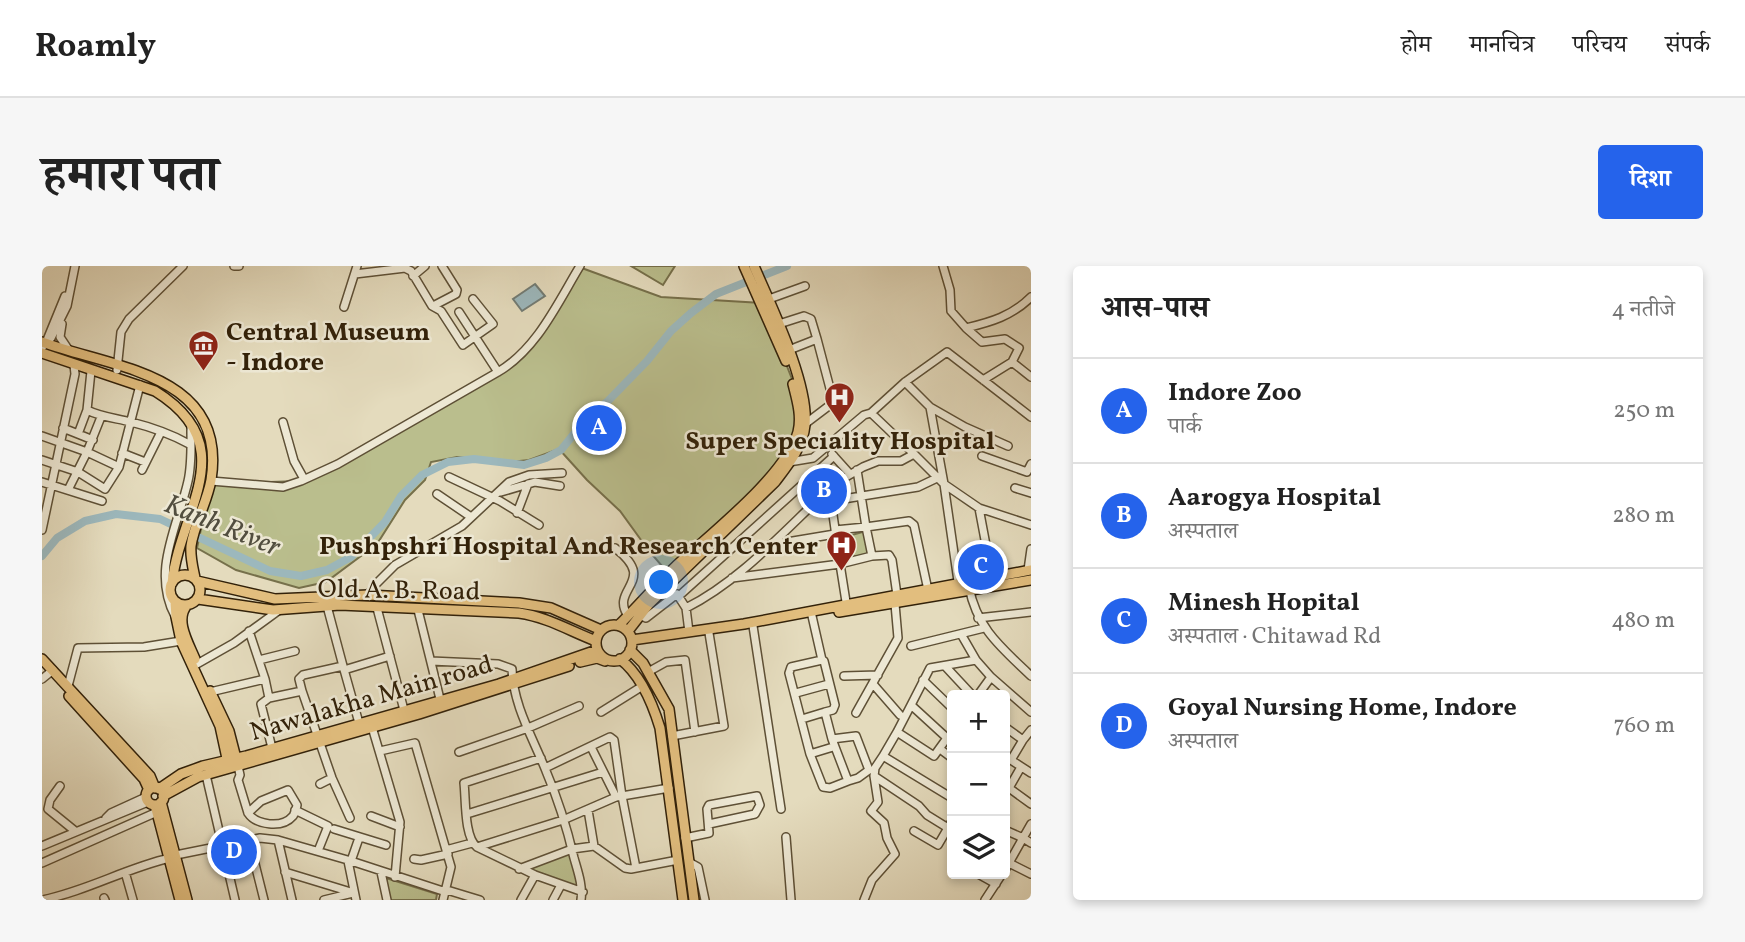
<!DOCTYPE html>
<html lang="hi">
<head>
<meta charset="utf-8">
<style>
  :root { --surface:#fff; --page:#f6f6f6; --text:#222; --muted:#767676; --line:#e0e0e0; --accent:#2563eb }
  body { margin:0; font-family:Vollkorn,"Noto Serif Devanagari",serif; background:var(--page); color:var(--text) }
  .controls { position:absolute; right:21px; bottom:21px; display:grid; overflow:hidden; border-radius:7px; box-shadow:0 4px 10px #0003 }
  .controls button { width:63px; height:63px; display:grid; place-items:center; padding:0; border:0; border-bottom:2px solid var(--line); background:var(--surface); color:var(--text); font:35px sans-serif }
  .you { position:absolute; left:620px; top:317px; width:24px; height:24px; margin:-18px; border:5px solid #fff; border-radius:50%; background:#1a73e8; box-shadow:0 0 0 10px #1a73e833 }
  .badge { display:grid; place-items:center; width:46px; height:46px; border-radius:50%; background:var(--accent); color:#fff; font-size:23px; font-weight:700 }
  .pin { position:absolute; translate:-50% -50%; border:4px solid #fff; box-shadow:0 2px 7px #0006 }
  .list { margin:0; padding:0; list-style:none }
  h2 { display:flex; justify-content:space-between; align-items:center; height:91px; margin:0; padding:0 28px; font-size:30px }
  h2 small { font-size:23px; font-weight:400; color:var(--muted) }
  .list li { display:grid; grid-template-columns:46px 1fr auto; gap:21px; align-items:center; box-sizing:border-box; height:105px; padding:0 28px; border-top:2px solid var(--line) }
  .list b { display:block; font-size:26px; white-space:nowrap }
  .list p { margin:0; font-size:23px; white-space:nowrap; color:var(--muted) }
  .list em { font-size:23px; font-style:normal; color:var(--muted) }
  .icon { flex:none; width:38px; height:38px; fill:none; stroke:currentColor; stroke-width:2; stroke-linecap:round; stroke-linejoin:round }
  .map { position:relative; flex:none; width:989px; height:634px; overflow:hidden; border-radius:7px }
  header { display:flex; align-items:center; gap:42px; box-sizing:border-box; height:98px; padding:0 35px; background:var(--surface); border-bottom:2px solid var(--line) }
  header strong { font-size:33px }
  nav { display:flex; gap:38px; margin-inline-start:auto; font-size:24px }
  .intro { display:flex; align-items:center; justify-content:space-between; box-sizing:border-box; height:168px; padding:0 42px }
  h1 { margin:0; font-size:49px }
  .button { padding:18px 32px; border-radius:7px; background:var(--accent); color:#fff; font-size:24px; font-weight:700 }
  main { display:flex; gap:42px; padding:0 42px }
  aside { flex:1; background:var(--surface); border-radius:7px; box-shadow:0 4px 10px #0003 }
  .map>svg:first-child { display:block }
  .green { fill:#babe8d; stroke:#76704b; stroke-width:2 }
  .water { fill:#9cb8bd; stroke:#727c75; stroke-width:2 }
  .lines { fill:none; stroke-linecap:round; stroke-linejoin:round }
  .river { stroke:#9cb8bd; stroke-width:8 }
  .minor-casing { stroke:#5e5036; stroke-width:10 }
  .major-casing { stroke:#322109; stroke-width:12 }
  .minor { stroke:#ede8d4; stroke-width:7 }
  .major { stroke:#e2be7e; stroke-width:9 }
  .labels { text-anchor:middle; stroke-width:5; stroke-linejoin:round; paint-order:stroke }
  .poi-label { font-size:26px; font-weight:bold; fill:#322109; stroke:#ede8d4; text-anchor:start }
  .street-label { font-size:26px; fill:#322109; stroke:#ede8d4 }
  .water-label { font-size:28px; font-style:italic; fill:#524e3f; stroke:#ede8d4 }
</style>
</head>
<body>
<header>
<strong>Roamly</strong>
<nav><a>होम</a><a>मानचित्र</a><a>परिचय</a><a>संपर्क</a></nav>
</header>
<div class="intro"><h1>हमारा पता</h1><a class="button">दिशा</a></div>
<main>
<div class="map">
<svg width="989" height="634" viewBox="0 0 989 634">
  <rect width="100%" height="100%" fill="#e4dbbd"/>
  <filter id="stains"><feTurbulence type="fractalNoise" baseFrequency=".00286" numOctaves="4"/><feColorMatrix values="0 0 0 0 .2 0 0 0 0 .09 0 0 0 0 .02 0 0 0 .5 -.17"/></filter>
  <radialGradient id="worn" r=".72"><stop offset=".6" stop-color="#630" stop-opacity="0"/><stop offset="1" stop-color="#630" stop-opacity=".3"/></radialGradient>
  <!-- green -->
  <path class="green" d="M589,0H633L621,19Z
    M537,1L619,31L720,37L750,113L757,157L739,198L626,307L607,285L578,245L545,214L517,183L487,194L468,196L415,191L389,196L383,214L363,234L335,278L284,316L257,322L194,304L155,282L169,215L198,217L259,215L407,133L483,85Z
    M824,265L828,289L803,291L799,272Z
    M530,583L538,616L531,623L477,603Z
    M344,612L395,628L394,634H348Z"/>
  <!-- water -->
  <path class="water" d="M493,18L503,30L480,45L471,33Z"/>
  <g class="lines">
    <!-- river -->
    <path class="river" d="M0,290L15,272L43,255L74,248L118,253L228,305L259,310L285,304L309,291L343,256L359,230L380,209L406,196L432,193L482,199L504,192L519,184L544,153L566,135L605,95L629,65L649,47L674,28L745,0"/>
    <defs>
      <path id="minor" d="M192,0H197
        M901,0L908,24L909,45L924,62C949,56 970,50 989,31
        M313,8L363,2L369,5L390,40L399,45L421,79L451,58L431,33
        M371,10L383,0
        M727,33L763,20
        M391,40L414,28L415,24L400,0
        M302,41L315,0
        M417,46L456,106
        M20,58L18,71L26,83
        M737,58L762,50L769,53L775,73L747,84
        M924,62L940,76L963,73L977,82L970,96L941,114
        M775,73L790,130
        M5,74L23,30
        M0,82L5,74L9,72L25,40L33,0
        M970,96L989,111
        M75,104L79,66L87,53L141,0
        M863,116L888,141L923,161L966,180
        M888,141L902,218L937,242L989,259
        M45,144C59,151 73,152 89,156C109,161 129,168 147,178
        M241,156L252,195L262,213
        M763,158L792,136L805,130
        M21,162L51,174
        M36,168L45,144L49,105
        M0,170L45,186L77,201
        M80,187L103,196
        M790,188L808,208
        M872,188L902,218L917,322
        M940,190L985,206L989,198
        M0,194L36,206L63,223L77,201L98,119
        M747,196L771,192L822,149L829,147
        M100,204L119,166
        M815,204L824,261L867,255L872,259L886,324
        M407,211L458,235L497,259
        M169,215L241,221L259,215L296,198L456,106C495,83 515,38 538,0
        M0,216L60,235
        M973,222L989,227
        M26,224L45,186L59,151
        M459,226L493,216L518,220
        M395,228L429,251
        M789,235L876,221L895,212
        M937,242L950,311
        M475,247L486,218
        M0,264L33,108L32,99
        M793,264L824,261L830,290
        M727,279L793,268
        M573,282C617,316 567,322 586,350
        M986,304L989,283
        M690,312L798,298L789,235L785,225L792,218L821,201L836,195H859L872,188L829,147L863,116L905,86L989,151
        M927,321C935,363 960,382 989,410
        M326,329L333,319L353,299L420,260L467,216L487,209L520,207
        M638,329L792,190
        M335,342L362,444
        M805,342L798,298L830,290L847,289L850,294L855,329
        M376,344L399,437
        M598,349L604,352L635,328L644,342
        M133,350C109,305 136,260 146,215C150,198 149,178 149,161
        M770,350L780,394
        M936,352L989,346
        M711,360L739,543
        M207,365L223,413L227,432
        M647,366L644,342C698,315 741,266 785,225
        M869,380L942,362
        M217,394L253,385
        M934,394L949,411
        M389,395L456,398L470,403C471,439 491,472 504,505C516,533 525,562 532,592C536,606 541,620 539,634
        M155,398L192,377L236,345
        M301,400L317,457
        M903,400L930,429
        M302,404L348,390
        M606,406L624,396L643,394L653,466
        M802,410L836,409
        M0,413L11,404
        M881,414L910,442
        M831,418L858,449
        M26,420L36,382L102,381L139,375
        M260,425L257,413L261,409L301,400L285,340
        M168,426L223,413
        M754,427L787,418
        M936,429L949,411L989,446
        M869,439L905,472L892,490L855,466Z
        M869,439L888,402L934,394L919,368
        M559,446L599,421
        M814,447L856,372L853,338
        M760,453L783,446
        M330,461L358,556L353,611
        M963,461L981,474L989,464
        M630,470L682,460L667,367
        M790,473L783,446L791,444L793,439L782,395L780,394L749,401L747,407L768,488L781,521L788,522L806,515L790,473L814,470L827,504L816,512L806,515
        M549,481L574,531
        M230,482L219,438L227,432L260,425L290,512L308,552
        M898,483L910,492
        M338,485L373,477L409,601L401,634
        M417,486L486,462L537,440
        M768,488L791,481
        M841,490L855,466
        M963,490L969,494L981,474
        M499,492L422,517C424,534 422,571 435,581L493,609L541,626
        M969,494L989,507
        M196,500L198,509L196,514L206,547C214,559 240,563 251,550C252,549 255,540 255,539L246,524L219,535L206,547
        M979,501L967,522L989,538
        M503,502L568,471L572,474L580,530L594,602
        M164,509L193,634
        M278,518L290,512
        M18,520L8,534L6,543L33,565
        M253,544L286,560L276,585
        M546,544L552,580
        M425,548L561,506
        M329,550L358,561
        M64,552L69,547L104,531
        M906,562L885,549L877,540L832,510L833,502L841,490L910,532
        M292,563L344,579
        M963,564L981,572L989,558
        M872,565L896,579L910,555
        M744,571L749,634
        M643,572L667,567L665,543L667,539L715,530L718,539L713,548L667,558
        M207,574L222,634
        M236,574L250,634
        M0,580L106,536
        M435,581L521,554L574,531L627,522
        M404,584L430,577
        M134,589L218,572L236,574L309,595L404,626
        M372,593L379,594L406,588
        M306,595L314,634
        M309,595L317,572
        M647,596L656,601L663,634
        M965,596L989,608
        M0,597L115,546
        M477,603L530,583L552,580L583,602L589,603L636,594
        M963,604L981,572L989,577
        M83,606L91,634
        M243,606L312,627
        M339,606L345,634
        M936,608L954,618
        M405,624L438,634
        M62,632L63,634
        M0,634C45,625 84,602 128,592
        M282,634L311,627
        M479,634L493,609
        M511,634L519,619
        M822,634L830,614L853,588L845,572L842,557L829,545L836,536L832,510
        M943,634L960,608"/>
      <path id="major" d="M702,0L744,95
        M0,76C70,102 186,107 169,214C165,237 152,258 149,280C148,291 151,302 153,312
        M0,87L113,125C202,180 138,243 130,317
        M128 324a15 15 0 1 1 30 0a15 15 0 1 1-30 0Z
        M155,315L233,333L326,329L477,337L509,342L559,364
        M156,333L231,344L298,339L477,347C505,351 528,365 554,375
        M133,336L134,351L139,375L178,460L186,497
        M145,339C132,354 147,378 153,393
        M797,346L989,314
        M577,359C596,340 614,319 633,301C667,269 744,210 756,166C760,150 755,134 751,118
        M554 377a18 18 0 1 1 36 0a18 18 0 1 1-36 0Z
        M586,365L607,338L733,216C745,200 761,181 763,159C767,117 729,40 712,0
        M590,374L702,358L989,304
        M588,384L601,397L627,443L652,634
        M0,393L108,510L113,522
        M578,393C598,408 611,439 618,462L641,634
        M538,396L555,392L563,395
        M168,425L187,465L195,496
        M27,430L102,513L107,524
        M104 530a9 9 0 1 1 18 0a9 9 0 1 1-18 0Z
        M117,523L139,508L161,500L204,490L457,418L555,384
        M121,530L156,511L377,448L527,400
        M119,536L145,634
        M113,539L138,634"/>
    </defs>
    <!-- minor casing -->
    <use href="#minor" class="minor-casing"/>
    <!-- major casing -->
    <use href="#major" class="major-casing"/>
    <!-- minor -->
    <use href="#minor" class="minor"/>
    <!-- major -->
    <use href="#major" class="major"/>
  </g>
  <!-- icons -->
  <defs>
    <symbol id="museum-pin" viewBox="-11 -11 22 30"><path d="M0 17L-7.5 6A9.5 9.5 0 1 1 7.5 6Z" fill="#8f2418" stroke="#ede8d4"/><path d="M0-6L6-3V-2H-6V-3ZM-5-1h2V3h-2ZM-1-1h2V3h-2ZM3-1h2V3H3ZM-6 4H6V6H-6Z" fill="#fff"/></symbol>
    <symbol id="hospital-pin" viewBox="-11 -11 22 30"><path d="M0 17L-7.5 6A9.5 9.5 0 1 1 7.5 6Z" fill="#8f2418" stroke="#ede8d4"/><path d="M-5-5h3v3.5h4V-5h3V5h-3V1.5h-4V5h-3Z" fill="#fff"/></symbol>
  </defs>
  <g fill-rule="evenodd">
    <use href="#museum-pin" x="144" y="62" width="35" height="47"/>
    <use href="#hospital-pin" x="780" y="114" width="35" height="47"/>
    <use href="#hospital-pin" x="782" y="262" width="35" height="47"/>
  </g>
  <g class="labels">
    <!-- poi labels -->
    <g class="poi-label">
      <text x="184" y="74">Central Museum<tspan x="184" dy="30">- Indore</tspan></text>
      <text x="798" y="183" text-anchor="middle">Super Speciality Hospital</text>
      <text x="776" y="288" text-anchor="end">Pushpshri Hospital And Research Center</text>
    </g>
    <!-- street labels -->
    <g class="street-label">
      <text transform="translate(357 323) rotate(1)" y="9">Old A. B. Road</text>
      <text transform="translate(329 431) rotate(-16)" y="9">Nawalakha Main road</text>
    </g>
    <!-- water labels -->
    <g class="water-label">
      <text transform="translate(181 258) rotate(22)" y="10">Kanh River</text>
    </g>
  </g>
  <rect width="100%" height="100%" filter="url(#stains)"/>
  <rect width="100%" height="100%" fill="url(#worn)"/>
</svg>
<div class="controls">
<button>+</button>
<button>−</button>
<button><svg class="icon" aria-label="layers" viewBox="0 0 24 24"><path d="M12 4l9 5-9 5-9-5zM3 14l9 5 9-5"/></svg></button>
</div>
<div class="you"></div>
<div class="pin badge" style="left:557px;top:162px">A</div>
<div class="pin badge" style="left:782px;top:225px">B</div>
<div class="pin badge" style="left:939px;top:301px">C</div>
<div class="pin badge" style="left:192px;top:586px">D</div>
</div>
<aside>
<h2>आस-पास<small>4 नतीजे</small></h2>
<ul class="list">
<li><span class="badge">A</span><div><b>Indore Zoo</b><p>पार्क</p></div><em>250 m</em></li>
<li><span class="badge">B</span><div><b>Aarogya Hospital</b><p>अस्पताल</p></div><em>280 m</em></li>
<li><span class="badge">C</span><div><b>Minesh Hopital</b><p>अस्पताल · Chitawad Rd</p></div><em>480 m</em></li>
<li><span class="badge">D</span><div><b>Goyal Nursing Home, Indore</b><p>अस्पताल</p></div><em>760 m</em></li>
</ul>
</aside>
</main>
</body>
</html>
